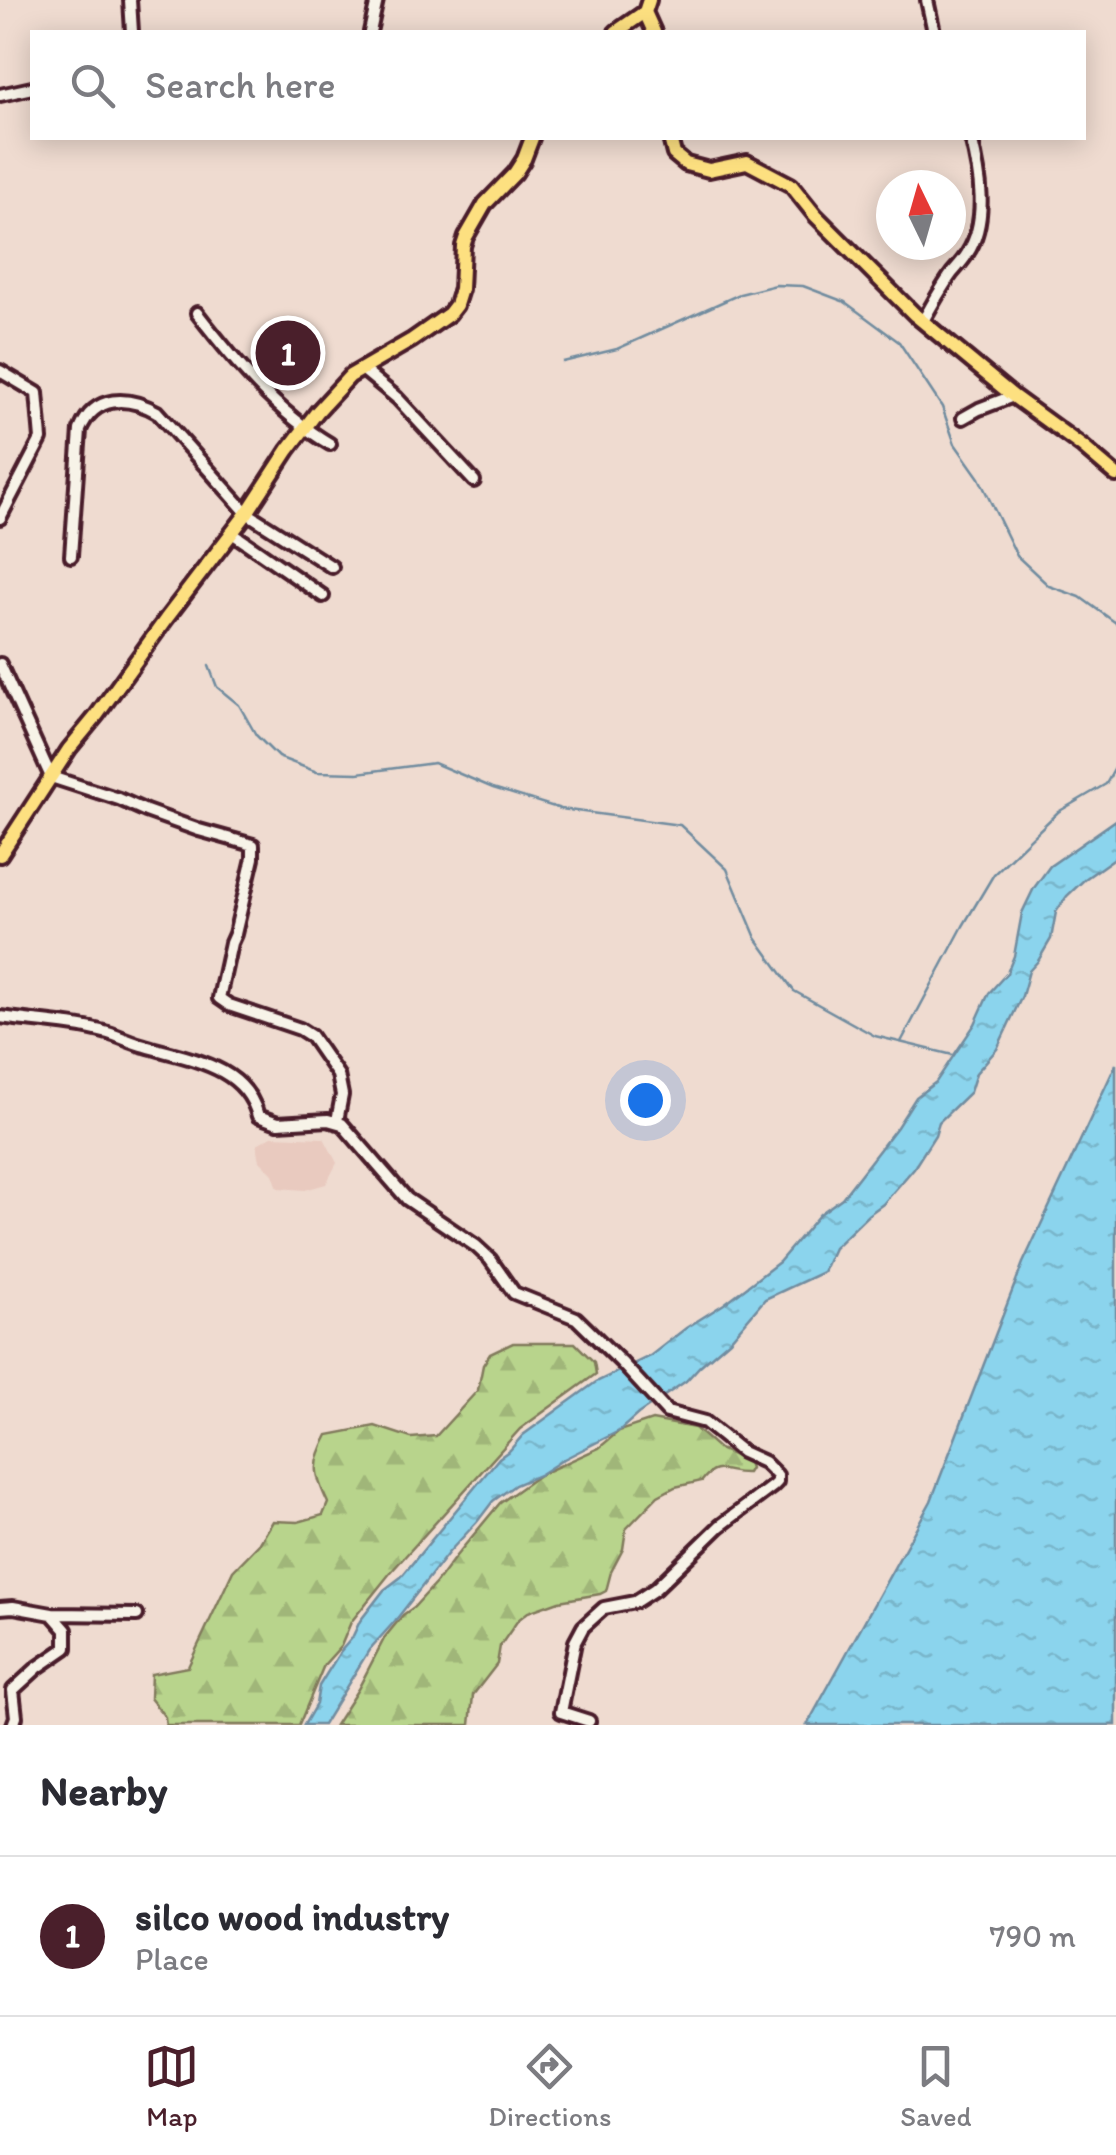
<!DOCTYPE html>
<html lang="en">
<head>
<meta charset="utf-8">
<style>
  :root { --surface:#fff; --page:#f7f7f7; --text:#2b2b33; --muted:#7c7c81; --line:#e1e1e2; --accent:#4a1f2b }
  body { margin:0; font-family:Itim,sans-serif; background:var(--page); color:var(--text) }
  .compass { position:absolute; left:876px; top:170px; width:90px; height:90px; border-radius:50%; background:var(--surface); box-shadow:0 5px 25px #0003; rotate:355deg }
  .you { position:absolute; left:645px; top:1100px; width:35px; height:35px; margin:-25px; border:8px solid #fff; border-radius:50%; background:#1a73e8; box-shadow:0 0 0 15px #1a73e833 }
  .badge { display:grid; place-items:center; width:65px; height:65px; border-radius:50%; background:var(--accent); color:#fff; font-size:32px; font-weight:700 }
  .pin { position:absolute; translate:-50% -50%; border:5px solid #fff; box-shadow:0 2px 10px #0006 }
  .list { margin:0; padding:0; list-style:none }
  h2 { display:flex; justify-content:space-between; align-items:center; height:130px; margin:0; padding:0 40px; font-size:42px }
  h2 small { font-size:32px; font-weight:400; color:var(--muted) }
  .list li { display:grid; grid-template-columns:65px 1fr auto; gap:30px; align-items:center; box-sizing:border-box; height:160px; padding:0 40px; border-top:2px solid var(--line) }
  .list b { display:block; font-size:38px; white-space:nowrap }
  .list p { margin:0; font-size:32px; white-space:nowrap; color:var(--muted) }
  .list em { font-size:32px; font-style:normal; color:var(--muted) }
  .icon { flex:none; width:55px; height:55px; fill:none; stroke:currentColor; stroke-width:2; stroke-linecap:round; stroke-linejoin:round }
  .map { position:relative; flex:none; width:1116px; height:1725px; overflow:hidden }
  .search { position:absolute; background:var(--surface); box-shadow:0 5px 25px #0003; left:30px; right:30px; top:30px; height:110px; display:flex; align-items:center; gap:25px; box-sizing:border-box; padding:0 35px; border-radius:0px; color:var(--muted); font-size:38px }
  .sheet { height:290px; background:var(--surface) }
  nav { display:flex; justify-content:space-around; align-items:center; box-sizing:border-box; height:140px; border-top:2px solid var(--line); background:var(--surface); font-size:28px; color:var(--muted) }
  nav a { display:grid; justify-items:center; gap:5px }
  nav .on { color:var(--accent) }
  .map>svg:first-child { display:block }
  .built { fill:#e9cabf }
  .forest { fill:url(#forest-firs); stroke:#817a5c; stroke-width:2.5 }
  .water { fill:url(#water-ripples); stroke:#718c9f; stroke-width:2.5 }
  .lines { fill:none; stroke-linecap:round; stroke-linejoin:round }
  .stream { stroke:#718c9f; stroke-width:2.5 }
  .minor-casing { stroke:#4a1f2b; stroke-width:18 }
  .major-casing { stroke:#4a1f2b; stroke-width:20 }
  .minor { stroke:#f7f3e8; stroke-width:10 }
  .major { stroke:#fde080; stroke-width:12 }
</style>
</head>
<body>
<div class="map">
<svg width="1116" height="1725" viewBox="0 0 1116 1725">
  <defs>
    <pattern id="forest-firs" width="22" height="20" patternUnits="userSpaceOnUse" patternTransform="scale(2.5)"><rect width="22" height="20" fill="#b8d48c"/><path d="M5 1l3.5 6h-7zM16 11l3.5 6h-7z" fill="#a0b679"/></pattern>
    <pattern id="water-ripples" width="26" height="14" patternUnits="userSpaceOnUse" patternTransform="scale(2.5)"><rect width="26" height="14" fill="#8bd4ed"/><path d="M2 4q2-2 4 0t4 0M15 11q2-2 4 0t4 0" fill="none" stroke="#79b6cb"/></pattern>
  </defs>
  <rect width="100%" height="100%" fill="#efdbd0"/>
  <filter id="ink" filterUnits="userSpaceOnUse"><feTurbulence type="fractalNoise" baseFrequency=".01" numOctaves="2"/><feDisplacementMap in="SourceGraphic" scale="20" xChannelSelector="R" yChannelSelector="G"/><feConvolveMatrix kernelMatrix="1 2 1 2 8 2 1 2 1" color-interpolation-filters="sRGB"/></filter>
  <g filter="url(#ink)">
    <!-- built -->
    <path class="built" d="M272,1136L324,1138L337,1163L326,1184L305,1190L278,1188L273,1174L260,1161L257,1144Z"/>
    <!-- forest -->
    <path class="forest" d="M513,1343H575L594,1362L596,1374L520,1429L391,1572L351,1622L341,1646L324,1665L299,1725H166L165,1717L150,1698L151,1674L188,1667L233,1571L260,1543L273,1521L298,1522L323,1515L328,1503C314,1474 312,1464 328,1435L375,1426L411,1438L436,1436L478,1390L483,1365L490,1354Z
      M652,1420L695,1428L719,1449L748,1462L750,1468L747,1473C725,1474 717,1461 702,1481L675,1487L658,1496L626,1529L623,1549L611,1572L606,1591L600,1594L559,1601L528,1612L518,1620L500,1646L497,1664L473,1695L470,1725H335L358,1689L385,1637L403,1615L414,1607L436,1583L456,1556L500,1503L539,1475L599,1448L619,1431Z"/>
    <!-- water -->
    <path class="water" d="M1116,820V857L1085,879L1067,896L1056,912L1051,939L1038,961L1029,971L1022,996L997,1049L976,1073L970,1092L939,1122L935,1135L914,1168L883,1204L868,1215L834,1248L823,1272L765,1299L730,1340L700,1366L686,1381L638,1414L619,1431L564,1459L539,1475L515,1485L493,1501L477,1522L449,1552L395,1621L369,1650L323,1725H304L316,1704L319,1686L340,1652L352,1638L360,1621L384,1590L401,1577L499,1458L510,1450L523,1435L596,1382L650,1356L686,1328L724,1304L779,1262L820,1214L842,1198L897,1127L916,1097L936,1082L975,1024L989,993L1007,973L1014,956L1022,913L1034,888L1050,866Z
      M1116,1064V1725H807L931,1501L1023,1263Z"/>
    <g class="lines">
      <!-- stream -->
      <path class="stream" d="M563,362L617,349L740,294L776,285L803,286L845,302L899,342L942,407L955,444L979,478L1017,556L1049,586L1080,597L1116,623
        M209,666L217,687L239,705L256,735L278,757L317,772L358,773L434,763L493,788L561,809L680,825L727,869L756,938L794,991L875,1036L953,1055
        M901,1042L963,926L994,874L1058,812L1106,784L1116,766"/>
      <defs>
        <path id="minor" d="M130,0L132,32
          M927,0L934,32
          M370,32L377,0
          M0,95L32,88
          M197,313C235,362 277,413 330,444
          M923,321C932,305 941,288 952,273C957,267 963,261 967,254C989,221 980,173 971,138
          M362,369L397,398L474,481
          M0,371L37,393L41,439L0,518
          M963,418L979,409L1013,396
          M232,533L323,596
          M71,556L80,430C95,394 128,396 157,412L247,513L332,567
          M0,664L51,777L119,799L146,811L199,830L253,845V858L235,934L231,943L219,998L229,1005L300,1029L311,1036L338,1075L342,1095L337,1121
          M0,1017C36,1022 73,1023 108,1033C121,1037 133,1043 145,1046C188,1059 245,1065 258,1116L278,1123L328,1120L342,1124L407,1199L476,1246L490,1259L514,1293L576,1318L621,1362L667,1412L705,1422L742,1452L764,1462L777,1475V1482L773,1486L720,1526L655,1589L635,1602L604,1608L583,1627L575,1642L561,1712L589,1721
          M0,1608L13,1607L52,1614L66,1630V1648L37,1668L13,1690L16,1717L13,1725
          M52,1614L137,1615"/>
        <path id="major" d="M645,12L654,32
          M616,32L645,12L649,0
          M670,138L674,154L686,164L709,170L747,162L791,185L815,215L915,315L1013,396L1083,447L1116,475
          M0,855L69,749L97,715L166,619L247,513L288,450L317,412L350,376L412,340L449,314L456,305L461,289L463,246L466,237L485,204L515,173L524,159L532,138"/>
      </defs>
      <!-- minor casing -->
      <use href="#minor" class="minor-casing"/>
      <!-- major casing -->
      <use href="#major" class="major-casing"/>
      <!-- minor -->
      <use href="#minor" class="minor"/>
      <!-- major -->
      <use href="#major" class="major"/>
    </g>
  </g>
</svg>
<svg class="compass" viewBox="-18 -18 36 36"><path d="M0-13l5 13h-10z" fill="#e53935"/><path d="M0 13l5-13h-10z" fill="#7c7c81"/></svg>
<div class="you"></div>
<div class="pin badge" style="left:288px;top:353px">1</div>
<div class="search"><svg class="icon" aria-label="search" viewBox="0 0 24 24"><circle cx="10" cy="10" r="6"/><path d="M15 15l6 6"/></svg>Search here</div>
</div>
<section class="sheet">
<h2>Nearby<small></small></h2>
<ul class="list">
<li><span class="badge">1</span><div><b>silco wood industry</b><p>Place</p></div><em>790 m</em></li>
</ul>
</section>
<nav>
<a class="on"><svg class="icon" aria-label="map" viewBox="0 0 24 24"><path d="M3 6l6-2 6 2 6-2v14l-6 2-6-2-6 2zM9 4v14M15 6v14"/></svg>Map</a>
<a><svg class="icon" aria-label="directions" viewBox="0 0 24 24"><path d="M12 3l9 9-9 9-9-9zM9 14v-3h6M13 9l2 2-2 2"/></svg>Directions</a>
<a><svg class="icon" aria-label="saved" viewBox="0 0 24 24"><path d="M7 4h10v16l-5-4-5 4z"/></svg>Saved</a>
</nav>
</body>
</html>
